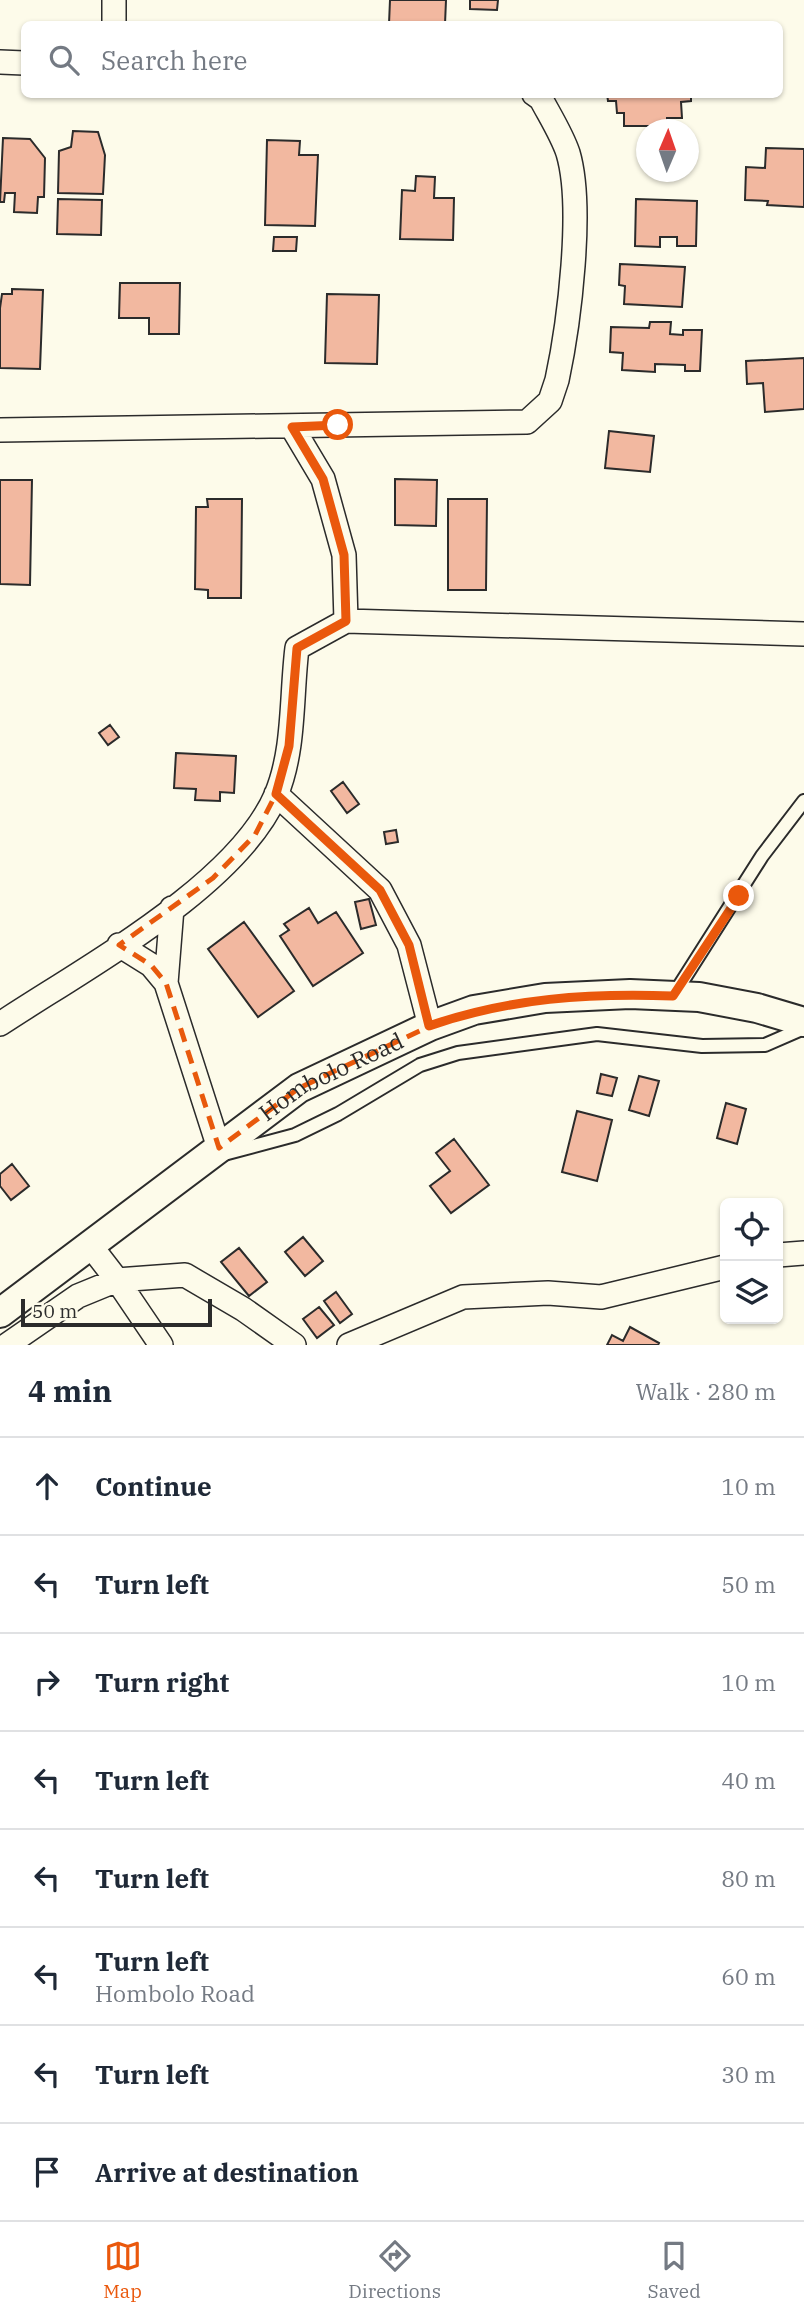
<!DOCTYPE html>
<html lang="en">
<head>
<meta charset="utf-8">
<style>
  :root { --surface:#fff; --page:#f6f6f7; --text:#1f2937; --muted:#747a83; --line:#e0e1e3; --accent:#ea580c }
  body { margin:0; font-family:"IBM Plex Serif",serif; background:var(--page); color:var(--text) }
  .controls { position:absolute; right:21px; bottom:21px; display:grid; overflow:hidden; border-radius:10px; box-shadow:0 2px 5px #0004 }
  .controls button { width:63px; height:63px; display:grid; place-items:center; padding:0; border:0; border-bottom:2px solid var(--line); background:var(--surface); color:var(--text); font:35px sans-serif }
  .compass { position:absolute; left:636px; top:119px; width:63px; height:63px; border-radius:50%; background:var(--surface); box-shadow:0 2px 5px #0004; rotate:2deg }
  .scale { position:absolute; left:21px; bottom:18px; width:191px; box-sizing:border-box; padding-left:7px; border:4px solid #2b2b2b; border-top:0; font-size:19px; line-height:24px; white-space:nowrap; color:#2b2b2b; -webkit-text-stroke:5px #fdfbea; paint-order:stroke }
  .stop { position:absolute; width:21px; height:21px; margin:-16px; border:5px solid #ea580c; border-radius:50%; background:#fff }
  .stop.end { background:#ea580c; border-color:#fff; box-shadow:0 2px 7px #0008 }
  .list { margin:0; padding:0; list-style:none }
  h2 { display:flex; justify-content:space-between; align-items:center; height:91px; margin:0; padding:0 28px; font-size:30px }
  h2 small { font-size:23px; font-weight:400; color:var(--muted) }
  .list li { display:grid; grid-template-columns:46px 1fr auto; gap:21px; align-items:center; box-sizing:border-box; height:98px; padding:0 28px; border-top:2px solid var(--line) }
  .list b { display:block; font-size:26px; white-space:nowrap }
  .list p { margin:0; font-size:23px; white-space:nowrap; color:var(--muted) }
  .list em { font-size:23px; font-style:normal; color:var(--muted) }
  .icon { flex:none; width:38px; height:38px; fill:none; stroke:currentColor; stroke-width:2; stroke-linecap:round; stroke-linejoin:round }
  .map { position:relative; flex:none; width:804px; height:1345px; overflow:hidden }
  .search { position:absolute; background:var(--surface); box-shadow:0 2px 5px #0004; left:21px; right:21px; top:21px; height:77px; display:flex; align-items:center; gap:18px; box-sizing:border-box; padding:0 24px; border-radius:10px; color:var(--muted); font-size:26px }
  .sheet { height:875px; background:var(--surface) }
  nav { display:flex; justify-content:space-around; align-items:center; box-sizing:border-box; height:98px; border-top:2px solid var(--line); background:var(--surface); font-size:19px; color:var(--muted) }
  nav a { display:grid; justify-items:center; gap:4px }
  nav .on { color:var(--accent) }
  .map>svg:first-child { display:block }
  .building { fill:#f2b8a0; stroke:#2b2b2b; stroke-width:2 }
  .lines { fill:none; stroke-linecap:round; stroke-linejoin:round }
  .service-casing { stroke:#2b2b2b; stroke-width:16 }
  .minor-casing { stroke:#2b2b2b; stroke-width:26 }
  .tertiary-casing { stroke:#2b2b2b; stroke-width:32 }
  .service { stroke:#fdfbea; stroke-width:12 }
  .minor { stroke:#fdfbea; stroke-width:23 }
  .tertiary { stroke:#fdfbea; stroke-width:28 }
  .route { stroke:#ea580c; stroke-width:9 }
  .marked { fill:none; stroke:#e8590c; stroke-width:5; stroke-dasharray:14 9; stroke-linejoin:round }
  .labels { text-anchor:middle; stroke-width:5; stroke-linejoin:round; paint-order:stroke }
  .street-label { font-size:23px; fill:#2b2b2b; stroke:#fdfbea }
</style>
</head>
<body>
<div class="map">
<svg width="804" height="1345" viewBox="0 0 804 1345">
  <rect width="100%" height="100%" fill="#fdfbea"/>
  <!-- building -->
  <path class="building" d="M390,0H446L445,24H389Z
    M470,0H498L497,10L470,9Z
    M607,94H691V101L681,102L682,118H667V126H624V113H617L616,101H608Z
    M73,131L98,132L105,155L103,194L58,193L59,151L71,147Z
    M3,138L30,139L45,158L44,197H38L37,213L14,212L15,193H5L4,202H0Z
    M267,140L300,141L299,155H318L315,226L265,225Z
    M766,148L804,149V207L767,205L768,201L745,200L746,167L765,168Z
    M416,176L435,177L434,198H454L453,240L400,239L402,190L415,191Z
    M58,199L102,200L101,235L57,234Z
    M636,199L697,201L696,246H677V237H660V247L635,246Z
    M274,237H297L296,251H273Z
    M620,264L685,267L682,307L624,304L625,286L619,285Z
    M120,283H180L179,334H149V318H119Z
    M12,289L43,290L40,369L0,368V308L2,294H12Z
    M327,294L379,295L377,364L325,363Z
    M650,322H671L670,334L683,335V330H702L700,371H685V365L655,364V372L622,370L623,353L610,352L611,327L649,328Z
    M804,358V409L765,412L763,383L747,384L746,361Z
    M609,431L654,436L650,472L605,468Z
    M395,479L437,480L436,526L395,525Z
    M0,480H32L30,585L0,584Z
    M207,499H242L241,598H208V590L195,589L196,507H208Z
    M448,499H487L486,590H448Z
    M110,725L119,737L108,745L99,733Z
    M176,753L236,756L234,793L220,792V801L195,800L196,789L174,788Z
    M343,782L359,804L347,813L331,791Z
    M396,830L398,842L386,844L384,832Z
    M369,899L376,925L361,929L355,902Z
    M309,908L318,923L336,912L363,953L313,986L280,936L289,930L284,924Z
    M244,922L294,991L258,1017L208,949Z
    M601,1074L617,1078L612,1096L597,1093Z
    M639,1076L659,1081L649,1116L629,1110Z
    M726,1103L746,1109L737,1144L717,1138Z
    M577,1111L612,1120L597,1181L562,1172Z
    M454,1139L489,1185L451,1213L430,1186L450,1171L436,1153Z
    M12,1164L29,1186L11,1200L0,1186V1174Z
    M303,1237L323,1261L305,1276L285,1252Z
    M239,1248L267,1282L249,1296L221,1262Z
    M336,1292L352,1314L340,1323L324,1301Z
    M319,1307L334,1325L317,1338L303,1319Z
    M630,1327L659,1343L658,1345H607L612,1335L623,1341Z"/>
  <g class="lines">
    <defs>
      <path id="service" d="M673,996L762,856L804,801
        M224,1154L295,1135L338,1114L420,1065L458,1053L597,1034L702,1046L765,1045L804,1028"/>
      <path id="minor" d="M114,24V0
        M0,62L24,63
        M292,427L323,479L344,555L346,621
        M0,430L527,422L550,401L557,380C569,324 584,207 568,153C562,135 550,116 541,99L534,94
        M276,794L380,890L409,945L430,1026
        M119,945L151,965L166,983L219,1148
        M166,983L172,908
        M0,1024C83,969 237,886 276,795C295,750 291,696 297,648L346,621L804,634
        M90,1245L117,1280L185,1275L243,1309L294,1345
        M778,1255L804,1253
        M7,1345L78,1296L117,1280L161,1345
        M349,1345L463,1297L548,1293L601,1297L725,1267"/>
      <g id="tertiary">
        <path id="s1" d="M0,1313L299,1088L430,1026L474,1010L545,998L630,994L699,997L757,1008L804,1022"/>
      </g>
    </defs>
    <!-- service casing -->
    <use href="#service" class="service-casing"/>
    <!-- minor casing -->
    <use href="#minor" class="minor-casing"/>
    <!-- tertiary casing -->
    <use href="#tertiary" class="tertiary-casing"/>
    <!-- service -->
    <use href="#service" class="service"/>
    <!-- minor -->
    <use href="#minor" class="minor"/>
    <!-- tertiary -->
    <use href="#tertiary" class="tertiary"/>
  </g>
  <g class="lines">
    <!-- route -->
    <path class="route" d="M338,425L292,427L323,479L344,555L346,621L297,648L289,746L276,794L380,890L409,945L429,1026C509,998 589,993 673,996L739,896"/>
  </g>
  <!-- marked area -->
  <path class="marked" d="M276,794L380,890L409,945L430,1026L299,1088L219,1148L166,983L151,965L119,945L213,878L255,835Z"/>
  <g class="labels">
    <!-- street labels -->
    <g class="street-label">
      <text dy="8" stroke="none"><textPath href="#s1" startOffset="408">Hombolo Road</textPath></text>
    </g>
  </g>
</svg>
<div class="controls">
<button><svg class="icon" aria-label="locate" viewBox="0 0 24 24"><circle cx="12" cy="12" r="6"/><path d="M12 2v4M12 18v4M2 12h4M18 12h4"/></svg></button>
<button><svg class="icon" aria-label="layers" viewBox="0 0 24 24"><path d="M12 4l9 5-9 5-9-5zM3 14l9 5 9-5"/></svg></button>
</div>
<svg class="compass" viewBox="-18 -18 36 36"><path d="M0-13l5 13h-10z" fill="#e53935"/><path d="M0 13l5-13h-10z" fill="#747a83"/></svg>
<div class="scale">50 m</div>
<div class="stop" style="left:338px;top:425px"></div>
<div class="stop end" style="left:739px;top:896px"></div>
<div class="search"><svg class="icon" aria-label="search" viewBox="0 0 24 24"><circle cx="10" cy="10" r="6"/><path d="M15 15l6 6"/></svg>Search here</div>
</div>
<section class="sheet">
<h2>4 min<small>Walk · 280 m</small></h2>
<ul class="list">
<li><svg class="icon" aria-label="ahead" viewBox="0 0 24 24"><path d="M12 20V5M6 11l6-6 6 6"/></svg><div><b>Continue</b></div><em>10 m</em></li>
<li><svg class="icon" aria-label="left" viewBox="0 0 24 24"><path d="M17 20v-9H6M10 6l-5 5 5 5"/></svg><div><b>Turn left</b></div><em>50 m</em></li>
<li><svg class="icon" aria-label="right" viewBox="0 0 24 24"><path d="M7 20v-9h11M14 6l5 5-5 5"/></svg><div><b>Turn right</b></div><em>10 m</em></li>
<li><svg class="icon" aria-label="left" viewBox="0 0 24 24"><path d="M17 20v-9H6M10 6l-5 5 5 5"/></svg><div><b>Turn left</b></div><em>40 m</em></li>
<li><svg class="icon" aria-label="left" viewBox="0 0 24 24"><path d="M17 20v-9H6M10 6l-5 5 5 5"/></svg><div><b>Turn left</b></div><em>80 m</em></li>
<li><svg class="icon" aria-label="left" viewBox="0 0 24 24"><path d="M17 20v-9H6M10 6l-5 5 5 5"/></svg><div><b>Turn left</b><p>Hombolo Road</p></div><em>60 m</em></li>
<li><svg class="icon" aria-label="left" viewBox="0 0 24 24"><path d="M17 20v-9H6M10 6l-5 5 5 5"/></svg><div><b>Turn left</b></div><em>30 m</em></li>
<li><svg class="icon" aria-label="arrive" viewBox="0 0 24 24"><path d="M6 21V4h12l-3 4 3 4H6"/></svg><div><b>Arrive at destination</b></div></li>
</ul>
</section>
<nav>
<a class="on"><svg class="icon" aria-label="map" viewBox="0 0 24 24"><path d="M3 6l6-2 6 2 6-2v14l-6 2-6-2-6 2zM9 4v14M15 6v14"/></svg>Map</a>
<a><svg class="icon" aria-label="directions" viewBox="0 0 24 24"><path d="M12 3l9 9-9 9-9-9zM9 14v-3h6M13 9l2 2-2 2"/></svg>Directions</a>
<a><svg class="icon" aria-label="saved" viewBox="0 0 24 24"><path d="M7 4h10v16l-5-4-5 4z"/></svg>Saved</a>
</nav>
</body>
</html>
